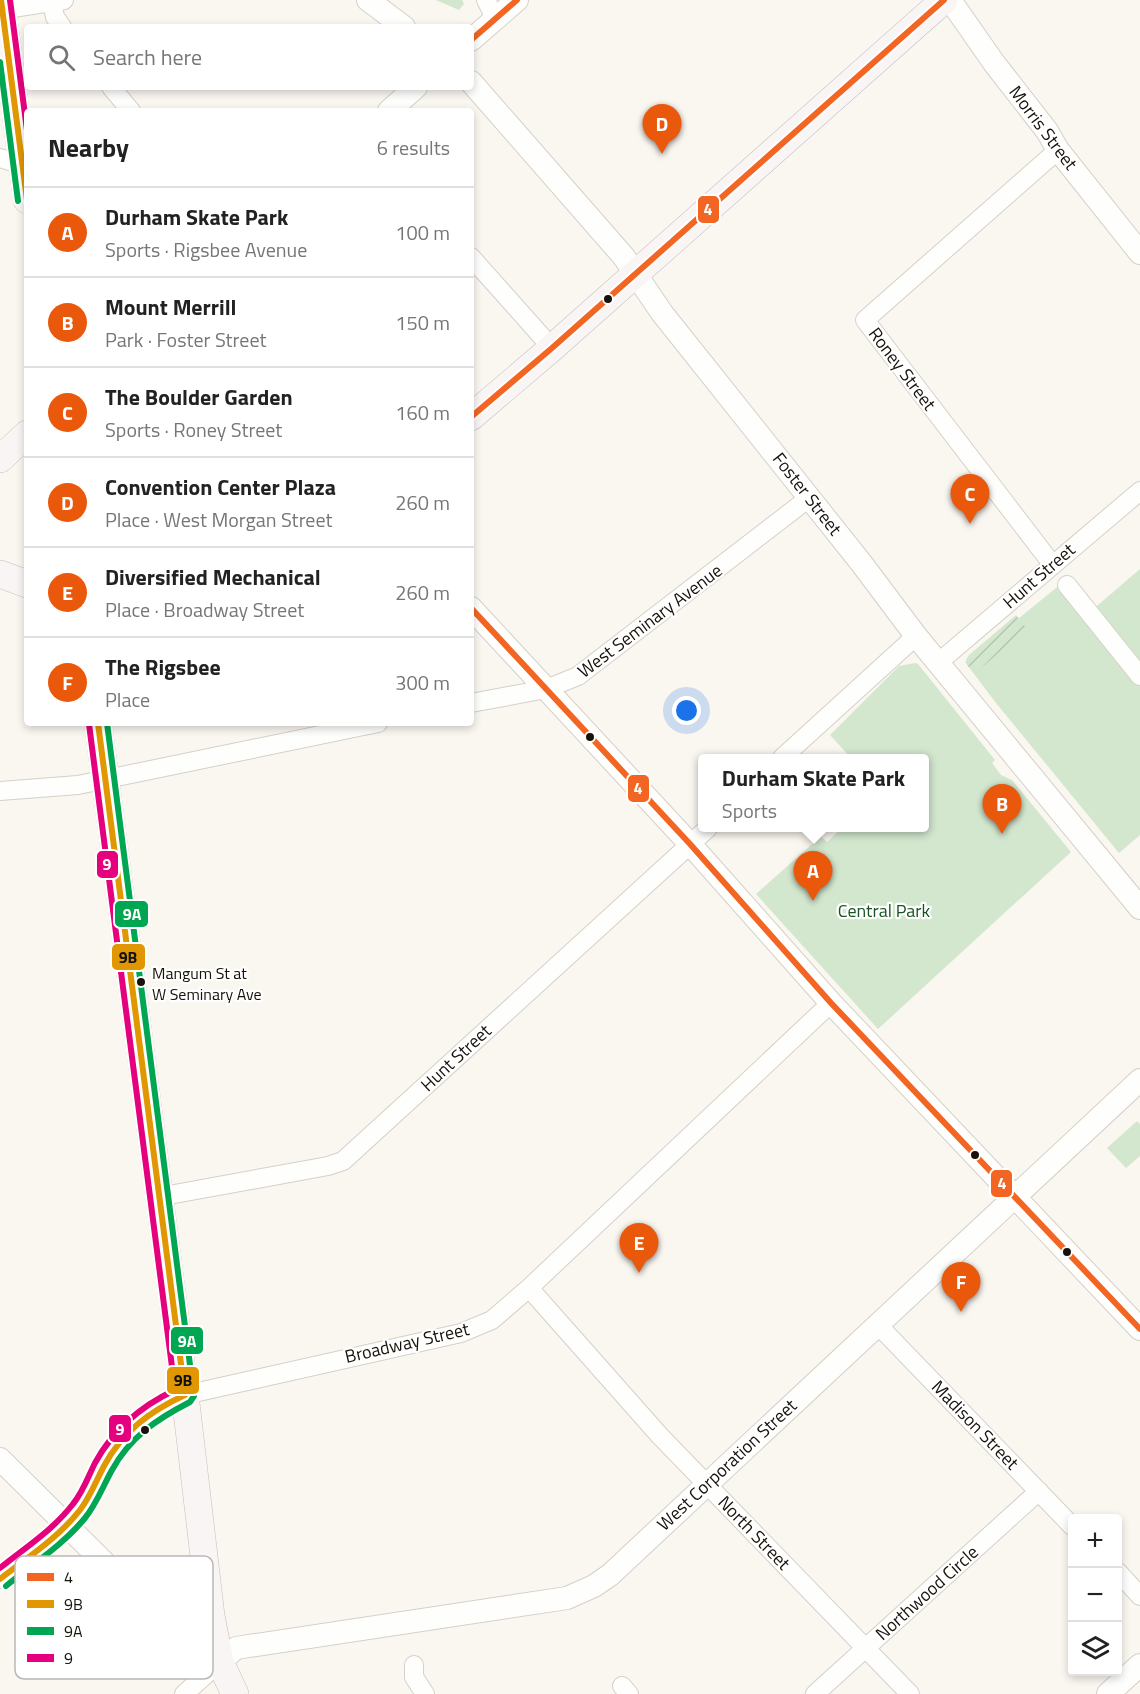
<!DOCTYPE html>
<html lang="en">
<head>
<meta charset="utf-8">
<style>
  :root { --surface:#fff; --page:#f6f6f6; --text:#222; --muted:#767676; --line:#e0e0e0; --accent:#ea580c }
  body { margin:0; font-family:"Titillium Web",sans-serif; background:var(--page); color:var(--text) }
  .controls { position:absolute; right:18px; bottom:18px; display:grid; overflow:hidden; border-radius:6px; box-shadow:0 3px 9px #0003 }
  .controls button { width:54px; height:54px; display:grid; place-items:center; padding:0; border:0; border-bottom:2px solid var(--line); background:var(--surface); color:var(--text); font:30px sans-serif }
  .you { position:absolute; left:687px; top:711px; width:21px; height:21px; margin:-15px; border:4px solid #fff; border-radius:50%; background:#1a73e8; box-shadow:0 0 0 9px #1a73e833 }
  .badge { display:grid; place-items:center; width:39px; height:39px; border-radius:50%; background:var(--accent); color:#fff; font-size:20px; font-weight:700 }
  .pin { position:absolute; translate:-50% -50px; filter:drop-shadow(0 2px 3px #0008) }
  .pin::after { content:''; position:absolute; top:32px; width:21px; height:18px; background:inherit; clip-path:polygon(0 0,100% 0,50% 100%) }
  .popup { position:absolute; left:698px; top:754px; width:231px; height:78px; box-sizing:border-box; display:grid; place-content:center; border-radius:6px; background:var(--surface); filter:drop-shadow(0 2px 4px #0005); font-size:20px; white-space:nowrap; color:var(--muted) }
  .popup b { font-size:22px; color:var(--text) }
  .popup::after { content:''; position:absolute; left:50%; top:100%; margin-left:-12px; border:12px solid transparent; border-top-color:var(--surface) }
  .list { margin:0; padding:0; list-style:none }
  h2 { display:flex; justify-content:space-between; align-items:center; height:78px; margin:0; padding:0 24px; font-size:26px }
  h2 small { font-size:20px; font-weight:400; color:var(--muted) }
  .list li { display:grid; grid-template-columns:39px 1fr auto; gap:18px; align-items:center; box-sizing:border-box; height:90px; padding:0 24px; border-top:2px solid var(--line) }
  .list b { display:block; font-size:22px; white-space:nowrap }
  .list p { margin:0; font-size:20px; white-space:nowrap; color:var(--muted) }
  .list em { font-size:20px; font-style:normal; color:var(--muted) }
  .icon { flex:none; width:33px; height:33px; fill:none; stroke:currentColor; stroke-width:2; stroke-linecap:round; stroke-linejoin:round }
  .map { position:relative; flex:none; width:1140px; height:1694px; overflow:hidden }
  .search { position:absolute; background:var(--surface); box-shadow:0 3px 9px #0003; left:24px; top:24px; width:450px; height:66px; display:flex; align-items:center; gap:15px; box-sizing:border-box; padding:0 21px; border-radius:6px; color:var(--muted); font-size:22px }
  .panel { position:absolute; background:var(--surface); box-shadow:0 3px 9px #0003; left:24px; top:108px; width:450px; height:618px; border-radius:6px }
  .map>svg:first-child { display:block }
  .green { fill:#d2e7ce }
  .garden { fill:url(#garden-furrows) }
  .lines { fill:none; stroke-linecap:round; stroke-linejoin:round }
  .minor-casing { stroke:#d5d0c8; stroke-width:20 }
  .tertiary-casing { stroke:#d5d0c8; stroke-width:24 }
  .primary-casing { stroke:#c7bfbd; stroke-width:28 }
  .minor { stroke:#fefefd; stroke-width:18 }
  .tertiary { stroke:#fefefd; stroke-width:22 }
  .primary { stroke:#f9f5f5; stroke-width:27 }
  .bus-1-casing { stroke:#fff; stroke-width:10 }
  .bus-2-casing { stroke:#fff; stroke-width:10 }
  .bus-3-casing { stroke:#fff; stroke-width:10 }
  .bus-4-casing { stroke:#fff; stroke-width:10 }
  .bus-1 { stroke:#f26522; stroke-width:6 }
  .bus-2 { stroke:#e19701; stroke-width:6 }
  .bus-3 { stroke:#00a651; stroke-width:6 }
  .bus-4 { stroke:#e5007d; stroke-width:6 }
  .bus-dot { fill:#17120a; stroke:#fff; stroke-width:2 }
  .labels { text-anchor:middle; stroke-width:4.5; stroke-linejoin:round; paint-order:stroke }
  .bus-label { font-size:16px; fill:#17120a; stroke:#fff; text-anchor:start }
  .street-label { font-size:18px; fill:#17120a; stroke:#fff }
  .park-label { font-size:18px; fill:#195221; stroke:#fff }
  .key { fill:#fff; stroke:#b9b8b6; stroke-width:1.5 }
  .key-label { font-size:16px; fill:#17120a }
  .line-badge { stroke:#fff; stroke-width:2 }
  .badge-label { font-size:16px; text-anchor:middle; font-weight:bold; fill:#fff }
  .pale-badge-label { font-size:16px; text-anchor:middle; font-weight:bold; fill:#111 }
</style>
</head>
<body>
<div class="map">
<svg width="1140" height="1694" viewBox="0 0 1140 1694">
  <defs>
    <pattern id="garden-furrows" width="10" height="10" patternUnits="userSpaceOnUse" patternTransform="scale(1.5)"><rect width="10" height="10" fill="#d2e7ce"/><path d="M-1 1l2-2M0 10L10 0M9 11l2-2" fill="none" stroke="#b4c5b0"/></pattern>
  </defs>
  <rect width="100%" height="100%" fill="#faf6f0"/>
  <!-- green -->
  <path class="green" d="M436,0H462L464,4L459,10Z
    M1140,569V835L1119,853L996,703L965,662L1066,580L1091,611Z
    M915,663L918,664L995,760L992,763L1001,775L1012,780L1071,852L878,1029L756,894L821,836L827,842L842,828H924V758H851L830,735L899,666Z
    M1137,1121L1140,1124V1156L1126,1168L1107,1148Z"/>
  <!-- garden -->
  <path class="garden" d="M1016,615L1027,629L975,673L967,665L966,660L969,655Z"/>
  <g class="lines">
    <defs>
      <path id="minor" d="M486,0L495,18
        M52,2L55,17L62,27
        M0,10L64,0
        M111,87L131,111
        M0,158L23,165
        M471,257L552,348
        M1052,564L865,320L1058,150
        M1067,585L1140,676
        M939,662L1140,491
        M471,703L546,689L578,676L809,498
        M782,758L916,636
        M0,791L78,785L378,723
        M158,1197L328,1166L343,1161L708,828
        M529,1288L660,1436L910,1694
        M877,1324L1072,1526
        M1118,1572L1140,1596
        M0,1579C27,1557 59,1538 80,1510C91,1497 96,1481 104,1466C122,1431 150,1410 185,1395L461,1333L492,1320L529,1288L831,1003
        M414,1665V1677L425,1694
        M622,1686L629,1694
        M184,1694L220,1662
        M815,1694L1039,1491"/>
      <path id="tertiary" d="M368,0L404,27
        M950,0L994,63L1047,131L1058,150L1140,253
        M471,40L517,0
        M471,82L624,257L662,313L862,564L916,636L1140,908
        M389,111L416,87
        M471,608L690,844L831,1003L1140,1329
        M0,1459L181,1639L220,1662L236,1648L567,1598L594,1586L610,1575L1140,1080
        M1108,1694L1140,1665"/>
      <path id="primary" d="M1,0L27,200
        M471,417L552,348L944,0
        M0,459L27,434
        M0,574L27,584
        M98,723L185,1395L211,1616L220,1662L235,1694"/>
    </defs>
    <!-- minor casing -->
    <use href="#minor" class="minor-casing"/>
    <!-- tertiary casing -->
    <use href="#tertiary" class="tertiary-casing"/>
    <!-- primary casing -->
    <use href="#primary" class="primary-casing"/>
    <!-- minor -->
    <use href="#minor" class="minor"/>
    <!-- tertiary -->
    <use href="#tertiary" class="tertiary"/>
    <!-- primary -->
    <use href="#primary" class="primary"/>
    <defs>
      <path id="bus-1" d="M471,40L517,0
        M471,417L552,348L944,0
        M471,608L690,844L831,1003L1140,1329"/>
      <path id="bus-2" d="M1,0L27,200
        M0,1579C28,1557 58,1538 80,1510C90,1497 96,1481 104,1466C122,1432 150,1411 185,1395L98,723"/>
      <path id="bus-3" d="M0,62L18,201
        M6,1586C33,1564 63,1545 85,1518C97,1503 103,1486 112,1470C130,1437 157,1419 190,1402L194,1396L107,723"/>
      <path id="bus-4" d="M10,0L27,130
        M0,1568C26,1547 53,1530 73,1504C83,1492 88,1477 95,1463C113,1430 141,1406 175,1390L89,724"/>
    </defs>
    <!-- bus-1 casing -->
    <use href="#bus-1" class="bus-1-casing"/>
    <!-- bus-2 casing -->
    <use href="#bus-2" class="bus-2-casing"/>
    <!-- bus-3 casing -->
    <use href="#bus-3" class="bus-3-casing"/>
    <!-- bus-4 casing -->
    <use href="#bus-4" class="bus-4-casing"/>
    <!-- bus-1 -->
    <use href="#bus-1" class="bus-1"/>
    <!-- bus-2 -->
    <use href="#bus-2" class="bus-2"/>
    <!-- bus-3 -->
    <use href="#bus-3" class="bus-3"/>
    <!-- bus-4 -->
    <use href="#bus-4" class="bus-4"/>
  </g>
  <!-- markers -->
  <g class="bus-dot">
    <circle cx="608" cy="299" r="5"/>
    <circle cx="590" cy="737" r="5"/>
    <circle cx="141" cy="982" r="5"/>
    <circle cx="975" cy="1155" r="5"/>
    <circle cx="1067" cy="1252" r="5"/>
    <circle cx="145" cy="1430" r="5"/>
  </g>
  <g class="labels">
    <!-- bus labels -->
    <g class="bus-label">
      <text x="152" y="979">Mangum St at<tspan x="152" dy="21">W Seminary Ave</tspan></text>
    </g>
    <!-- street labels -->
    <g class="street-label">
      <text transform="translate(1043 128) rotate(53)" y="6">Morris Street</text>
      <text transform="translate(902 369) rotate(53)" y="6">Roney Street</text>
      <text transform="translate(807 494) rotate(52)" y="6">Foster Street</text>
      <text transform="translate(1039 576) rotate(-41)" y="6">Hunt Street</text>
      <text transform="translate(650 621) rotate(-37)" y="6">West Seminary Avenue</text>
      <text transform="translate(456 1058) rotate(-43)" y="6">Hunt Street</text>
      <text transform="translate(407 1343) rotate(-13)" y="6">Broadway Street</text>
      <text transform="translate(975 1425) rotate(46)" y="6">Madison Street</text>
      <text transform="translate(727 1465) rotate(-43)" y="6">West Corporation Street</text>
      <text transform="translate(754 1533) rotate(46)" y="6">North Street</text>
      <text transform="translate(927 1593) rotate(-42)" y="6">Northwood Circle</text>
    </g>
    <!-- park labels -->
    <g class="park-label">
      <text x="884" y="917">Central Park</text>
    </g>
  </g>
  <!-- legend -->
  <rect x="15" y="1556" width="198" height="123" rx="9" class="key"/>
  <rect x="27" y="1573" width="27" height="8" fill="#f26522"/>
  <rect x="27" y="1600" width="27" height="8" fill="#e19701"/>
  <rect x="27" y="1627" width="27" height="8" fill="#00a651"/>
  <rect x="27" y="1654" width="27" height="8" fill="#e5007d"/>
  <g class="key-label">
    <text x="64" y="1583">4</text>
    <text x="64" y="1610">9B</text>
    <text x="64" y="1637">9A</text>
    <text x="64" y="1664">9</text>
  </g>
  <g class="line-badge">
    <rect x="697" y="195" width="23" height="29" rx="6" fill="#f26522"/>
    <rect x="627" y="774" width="23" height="29" rx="6" fill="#f26522"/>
    <rect x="96" y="850" width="23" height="29" rx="6" fill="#e5007d"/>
    <rect x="114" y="900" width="35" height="28" rx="6" fill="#00a651"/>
    <rect x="111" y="943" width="35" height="28" rx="6" fill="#e19701"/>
    <rect x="990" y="1169" width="23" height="29" rx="6" fill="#f26522"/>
    <rect x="170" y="1326" width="34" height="29" rx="6" fill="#00a651"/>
    <rect x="166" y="1366" width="34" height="29" rx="6" fill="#e19701"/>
    <rect x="108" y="1414" width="24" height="29" rx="6" fill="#e5007d"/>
  </g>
  <g class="badge-label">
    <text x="708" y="215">4</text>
    <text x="638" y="794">4</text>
    <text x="107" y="870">9</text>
    <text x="132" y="920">9A</text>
    <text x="1002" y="1189">4</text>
    <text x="187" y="1347">9A</text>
    <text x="120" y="1435">9</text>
  </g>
  <g class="pale-badge-label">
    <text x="128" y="963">9B</text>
    <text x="183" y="1386">9B</text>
  </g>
</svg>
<div class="controls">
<button>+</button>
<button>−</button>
<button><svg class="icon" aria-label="layers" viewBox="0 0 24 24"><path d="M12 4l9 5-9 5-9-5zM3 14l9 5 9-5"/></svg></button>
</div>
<div class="you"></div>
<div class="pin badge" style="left:813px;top:901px">A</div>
<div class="popup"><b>Durham Skate Park</b>Sports</div>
<div class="pin badge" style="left:1002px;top:834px">B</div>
<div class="pin badge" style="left:970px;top:524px">C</div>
<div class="pin badge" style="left:662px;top:154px">D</div>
<div class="pin badge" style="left:639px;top:1273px">E</div>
<div class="pin badge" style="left:961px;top:1312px">F</div>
<div class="search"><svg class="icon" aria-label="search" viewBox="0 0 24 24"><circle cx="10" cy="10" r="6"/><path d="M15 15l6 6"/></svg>Search here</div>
<section class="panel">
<h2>Nearby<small>6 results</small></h2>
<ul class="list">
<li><span class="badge">A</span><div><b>Durham Skate Park</b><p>Sports · Rigsbee Avenue</p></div><em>100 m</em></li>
<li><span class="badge">B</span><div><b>Mount Merrill</b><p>Park · Foster Street</p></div><em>150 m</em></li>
<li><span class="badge">C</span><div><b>The Boulder Garden</b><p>Sports · Roney Street</p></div><em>160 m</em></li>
<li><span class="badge">D</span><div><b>Convention Center Plaza</b><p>Place · West Morgan Street</p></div><em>260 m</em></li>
<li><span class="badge">E</span><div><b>Diversified Mechanical</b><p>Place · Broadway Street</p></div><em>260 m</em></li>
<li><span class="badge">F</span><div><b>The Rigsbee</b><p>Place</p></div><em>300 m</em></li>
</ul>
</section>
</div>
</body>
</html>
